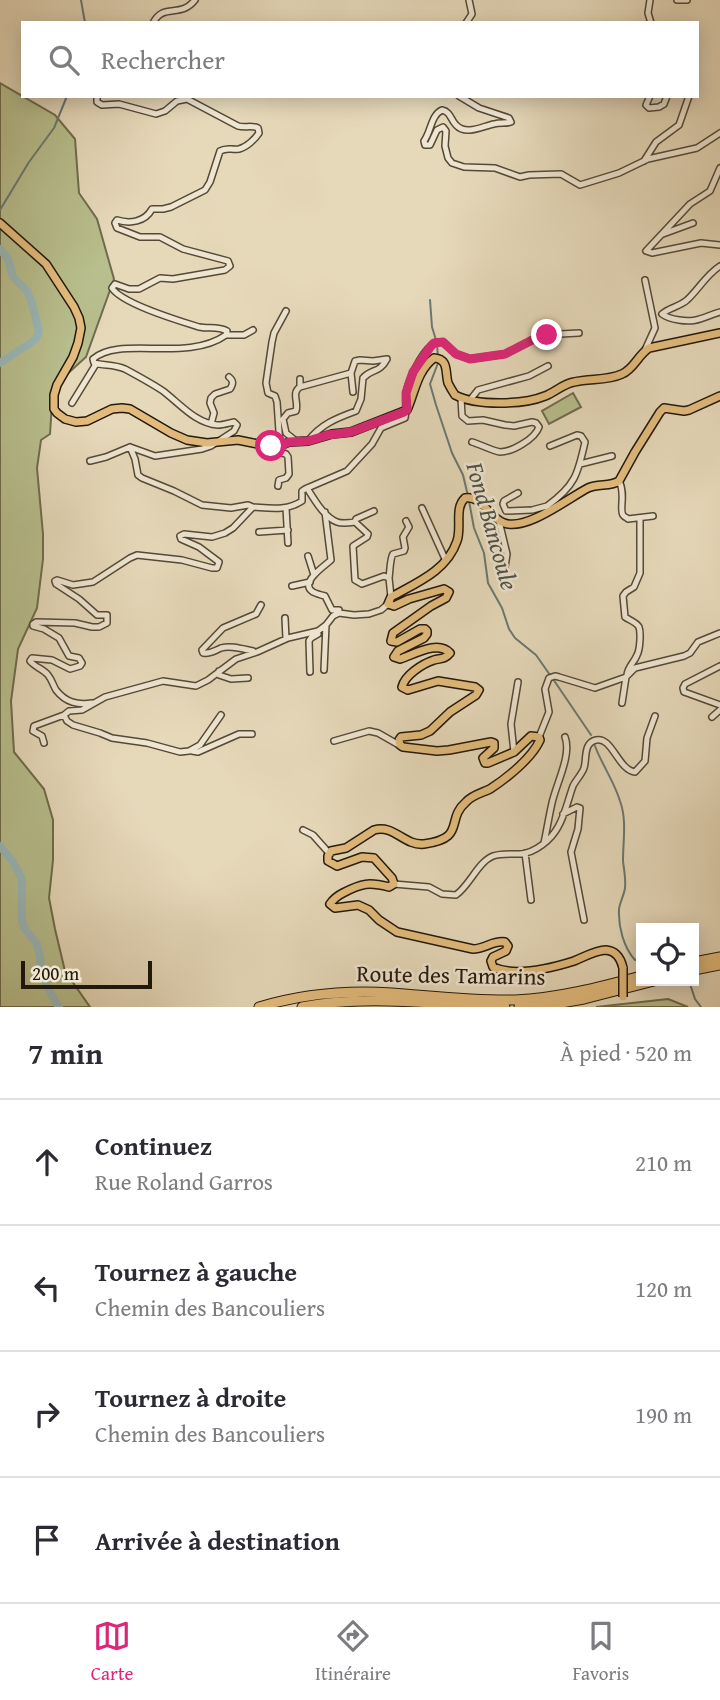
<!DOCTYPE html>
<html lang="fr">
<head>
<meta charset="utf-8">
<style>
  :root { --surface:#fff; --page:#f2f2f3; --text:#2b2b33; --muted:#7c7c81; --line:#e1e1e2; --accent:#db2777 }
  body { margin:0; font-family:"Gentium Book Plus",serif; background:var(--page); color:var(--text) }
  .controls { position:absolute; right:21px; bottom:21px; display:grid; overflow:hidden; border-radius:0px; box-shadow:0 4px 18px #0003 }
  .controls button { width:63px; height:63px; display:grid; place-items:center; padding:0; border:0; border-bottom:2px solid var(--line); background:var(--surface); color:var(--text); font:35px sans-serif }
  .scale { position:absolute; left:21px; bottom:18px; width:131px; box-sizing:border-box; padding-left:7px; border:4px solid #23190b; border-top:0; font-size:19px; line-height:24px; white-space:nowrap; color:#23190b; -webkit-text-stroke:5px #efe6d2; paint-order:stroke }
  .stop { position:absolute; width:21px; height:21px; margin:-16px; border:5px solid #db2777; border-radius:50%; background:#fff }
  .stop.end { background:#db2777; border-color:#fff; box-shadow:0 2px 7px #0008 }
  .list { margin:0; padding:0; list-style:none }
  h2 { display:flex; justify-content:space-between; align-items:center; height:91px; margin:0; padding:0 28px; font-size:30px }
  h2 small { font-size:23px; font-weight:400; color:var(--muted) }
  .list li { display:grid; grid-template-columns:46px 1fr auto; gap:21px; align-items:center; box-sizing:border-box; height:126px; padding:0 28px; border-top:2px solid var(--line) }
  .list b { display:block; font-size:26px; white-space:nowrap }
  .list p { margin:0; font-size:23px; white-space:nowrap; color:var(--muted) }
  .list em { font-size:23px; font-style:normal; color:var(--muted) }
  .icon { flex:none; width:38px; height:38px; fill:none; stroke:currentColor; stroke-width:2; stroke-linecap:round; stroke-linejoin:round }
  .map { position:relative; flex:none; width:720px; height:1007px; overflow:hidden }
  .search { position:absolute; background:var(--surface); box-shadow:0 4px 18px #0003; left:21px; right:21px; top:21px; height:77px; display:flex; align-items:center; gap:18px; box-sizing:border-box; padding:0 24px; border-radius:0px; color:var(--muted); font-size:26px }
  .sheet { height:595px; background:var(--surface) }
  nav { display:flex; justify-content:space-around; align-items:center; box-sizing:border-box; height:98px; border-top:2px solid var(--line); background:var(--surface); font-size:19px; color:var(--muted) }
  nav a { display:grid; justify-items:center; gap:4px }
  nav .on { color:var(--accent) }
  .map>svg:first-child { display:block }
  .green { fill:#b8be8d; stroke:#6e6c4c; stroke-width:2 }
  .lines { fill:none; stroke-linecap:round; stroke-linejoin:round }
  .stream { stroke:#6a7873; stroke-width:2 }
  .river { stroke:#9ab8b9; stroke-width:8 }
  .minor-casing { stroke:#544937; stroke-width:8 }
  .major-casing { stroke:#23190b; stroke-width:10 }
  .highway-casing { stroke:#23190b; stroke-width:11 }
  .minor { stroke:#efe6d2; stroke-width:5 }
  .major { stroke:#e3bc7d; stroke-width:7 }
  .highway { stroke:#e3bc7d; stroke-width:9 }
  .major-bridge-casing { stroke:#23190b; stroke-width:10; stroke-linecap:butt }
  .major-bridge { stroke:#e3bc7d; stroke-width:7 }
  .route { stroke:#db2777; stroke-width:9 }
  .labels { text-anchor:middle; stroke-width:5; stroke-linejoin:round; paint-order:stroke }
  .street-label { font-size:23px; fill:#23190b; stroke:#efe6d2 }
  .water-label { font-size:24px; font-style:italic; fill:#4d5148; stroke:#efe6d2 }
</style>
</head>
<body>
<div class="map">
<svg width="720" height="1007" viewBox="0 0 720 1007">
  <rect width="100%" height="100%" fill="#e6d9ba"/>
  <filter id="stains"><feTurbulence type="fractalNoise" baseFrequency=".00286" numOctaves="4"/><feColorMatrix values="0 0 0 0 .2 0 0 0 0 .09 0 0 0 0 .02 0 0 0 .5 -.17"/></filter>
  <radialGradient id="worn" r=".72"><stop offset=".6" stop-color="#630" stop-opacity="0"/><stop offset="1" stop-color="#630" stop-opacity=".3"/></radialGradient>
  <!-- green -->
  <path class="green" d="M0,83L55,115L75,139L79,193L97,219L114,279L86,357L53,387L50,434L41,440L37,468L43,534V559L37,608L18,649L11,701L14,752L44,789L53,820V860L49,898L55,929L65,971L90,1007H0Z
    M573,393L581,407L549,424L542,411Z
    M668,999L688,1007H596Z"/>
  <g class="lines">
    <!-- stream -->
    <path class="stream" d="M81,0L85,23
      M0,210L29,162L54,128L67,96
      M430,300L432,327L436,340
      M437,345L438,357
      M438,363L430,384L436,405L452,453L463,475L468,496
      M469,501L474,528L484,553L488,583L502,608L509,629L515,638L536,655L550,675
      M553,679L591,735
      M595,746C602,765 614,781 620,801C627,820 623,840 623,861C624,870 626,879 625,888C624,895 620,902 619,909C618,927 624,948 635,960L641,959
      M689,981L695,999L701,1007"/>
    <!-- river -->
    <path class="river" d="M0,249L8,259L13,277L27,291L32,303L39,332L35,340L0,363
      M0,846L13,862L22,879V921L24,928L37,944L40,956L42,978L59,1007"/>
    <defs>
      <path id="minor" d="M650,0L648,13L651,23
        M677,0H687
        M153,23C164,2 180,19 195,0
        M466,23L472,14L469,0
        M459,96L479,108L509,118L511,122C505,124 500,122 494,124C483,126 466,136 456,125C450,119 451,112 442,110C431,115 431,132 424,141L425,145H430L437,130L443,127L446,131L445,146L448,158L452,163L464,167L495,168L520,177L529,175L561,174L580,185L619,173L648,159L697,148L720,133
        M650,96L646,105L649,108L659,107L664,104L667,96
        M644,161L656,142L679,125L689,96
        M720,168L710,191L690,204L646,251L652,253L701,243L720,245
        M663,234L693,223
        M720,266C706,275 699,289 687,300C679,307 668,308 662,314C667,318 672,319 679,320C697,323 703,317 720,312
        M645,280L655,328L645,350
        M226,335H244L253,330
        M351,373L353,392
        M300,379V387L351,373L355,361L360,360L373,361L387,359C379,374 372,368 363,378L361,399L356,411C337,418 321,424 308,441
        M461,398L462,416L468,421L483,420L505,425L514,426L532,422L536,423L539,427C535,439 512,452 500,452C493,451 479,444 472,442
        M470,400L478,390L529,376L548,366
        M72,403L96,364
        M211,424L214,413L210,403L211,398L215,394L230,389C233,384 234,381 229,377
        M296,441L286,433L283,419L288,413L296,411C299,402 291,393 300,387
        M267,446L270,450L286,454L288,457L289,474L286,478L279,480L278,486
        M280,446L277,402L275,396L268,393L266,383L272,342L274,333L286,311
        M90,461L106,457L130,447L155,456L202,449L211,446L234,431L237,425L234,422C229,423 223,425 218,425C196,424 179,403 163,391C151,383 138,376 125,369C113,364 105,366 94,363L93,359C120,335 186,363 226,335L227,331C218,326 209,329 199,327C180,321 122,304 112,288L115,284L129,289H139L160,278L173,279L225,270L230,266L228,261L183,249L160,237H140L117,228L115,223L117,220C130,224 145,222 152,209H163L171,207L205,190L210,182L220,151C227,147 231,150 239,149C247,147 255,139 259,133L258,128C252,125 245,128 238,126L187,99L177,101L165,111L156,114L119,104L102,105L97,102V96
        M580,464L612,456
        M619,481C626,493 619,510 623,515C624,517 626,517 628,519L653,516
        M307,488C314,499 324,517 337,522C342,524 349,523 355,522L368,534L367,537L353,546L355,580L362,584L384,576L389,578L391,597
        M518,493L504,501L503,504L506,511L532,510L547,506
        M253,507C270,508 287,511 302,501V491L305,489L347,471L372,444L381,428L405,418C407,410 405,403 406,395C407,382 421,353 432,345C437,341 437,342 443,342L456,354L470,359L505,354L542,335L579,333
        M286,508L288,543
        M422,508L446,561
        M549,510L547,506C575,486 578,474 585,442L581,436L577,435L550,446
        M325,512L331,560C326,565 298,583 313,592C317,594 321,595 325,596L332,610H339
        M499,521L507,554L505,567
        M355,522L356,519L374,511
        M259,532L288,530
        M308,556L314,575
        M389,578C390,572 390,558 393,554L404,551L405,548L403,537L409,527L406,521
        M292,586L310,582
        M285,618L286,639
        M253,651C243,649 231,645 221,648C214,651 211,654 203,653L202,650L223,628L256,614L261,605
        M720,666L685,684L683,688L684,692L687,693L720,705
        M324,670L326,625
        M219,671V675L231,679L248,678
        M310,672L309,641L311,638L318,634
        M627,675C628,666 634,663 637,655C640,650 641,633 639,627C636,622 629,620 625,617L623,596L626,592L634,587L640,573V518
        M92,703C78,705 66,703 56,690C53,685 52,680 48,675C43,669 35,667 30,661L32,658L52,660L70,669L80,666L82,663L79,658L69,656L59,638L44,629L33,626V624L36,622L75,623L92,627H99L107,623V615H97L79,599L56,584L55,581L57,580L73,585L93,582L130,558L137,555L182,560L212,568H217L219,562L199,547L181,539L180,536L184,534L212,537L225,533L233,528L253,507L248,505L231,508L202,505L174,491L142,478L138,475L135,459L130,447
        M622,703L626,677
        M221,715L200,745L189,751L180,752L147,743L112,738L100,733L73,725L67,721L64,715L69,711L82,710L105,697L163,681L196,686L208,680L236,659L257,652L288,638L318,631L326,625L333,616L339,613L354,615L369,614L381,610L388,604
        M712,717L720,710
        M539,737L549,712L545,689L549,678L555,676L559,677L595,688L626,677L635,668L684,656L690,653L698,642L720,633
        M334,741L369,731L378,733L399,745
        M44,743L42,736L33,731L34,726L64,715
        M192,751L198,752L239,734H252
        M514,752L511,724L518,682
        M563,814L577,807L580,808L578,829L571,852L584,920
        M303,830L313,835L329,853
        M544,843C547,829 549,816 552,803C556,784 572,755 565,737
        M525,853L531,900
        M394,884L429,887L442,894L456,895C470,885 478,862 493,856C501,853 511,854 520,854C535,853 551,840 558,827C565,815 568,800 573,786C576,780 582,774 584,768C587,759 583,743 596,740C612,736 618,770 635,772L645,761L647,738L655,716"/>
      <path id="major" d="M0,223L46,264L74,307L79,318L81,328L78,343L73,357L57,385L54,395V409L57,413L65,419L76,422L87,421L112,409L122,408L130,409L171,433L187,440L207,443L238,440L263,445L280,446L289,442L308,441L332,434L351,432L407,410C415,392 417,371 434,358C449,359 445,372 448,383C450,387 453,392 455,395C476,406 523,405 545,396C555,392 563,384 574,382C590,378 607,381 622,374C634,369 638,355 649,348L720,333
        M388,604L394,606L409,599L444,589L449,592L446,598L431,606L393,633L391,641L397,642L420,629H425L427,631V634L424,638L398,651L394,657L400,659C415,654 438,640 450,653C445,659 442,658 434,660C422,664 405,675 402,687L408,690L438,681L475,687L479,690L476,695L450,712L430,731L421,735L401,737L399,740L400,745L403,747L437,751L449,750L491,742L494,743V748L483,758L485,763H488L514,752L531,736L539,737L540,740C532,758 507,778 490,789C482,793 472,795 466,802C445,820 467,838 424,844C404,846 394,824 374,830L346,848L331,851L328,856V861L337,866L362,857L374,858L392,878L394,884L389,887C369,882 362,883 343,893C337,896 334,898 330,904L335,908L358,905L369,910L379,920L397,932L473,949C485,949 493,940 505,942L508,946L506,951L493,957L491,961L493,967C515,977 552,968 574,961C584,957 596,950 606,950C617,951 621,959 623,968
        M388,604L391,597C416,583 447,571 457,541C462,527 454,508 465,498C482,495 489,518 504,523C527,531 567,499 588,488C598,483 610,487 619,481L635,452L660,412L664,408L684,411L689,410L720,396"/>
      <path id="highway" d="M694,962L720,957
        M694,970L720,965
        M259,1007C302,994 348,990 392,993C433,996 474,1001 515,1000C558,998 600,987 641,976
        M302,1007C369,994 437,1005 505,1007
        M519,1007L550,1005L584,999L654,981"/>
    </defs>
    <!-- minor casing -->
    <use href="#minor" class="minor-casing"/>
    <!-- major casing -->
    <use href="#major" class="major-casing"/>
    <!-- highway casing -->
    <use href="#highway" class="highway-casing"/>
    <!-- minor -->
    <use href="#minor" class="minor"/>
    <!-- major -->
    <use href="#major" class="major"/>
    <!-- highway -->
    <use href="#highway" class="highway"/>
    <defs>
      <path id="major-bridge" d="M623,968V997"/>
    </defs>
    <!-- major-bridge casing -->
    <use href="#major-bridge" class="major-bridge-casing"/>
    <!-- major-bridge -->
    <use href="#major-bridge" class="major-bridge"/>
  </g>
  <g class="lines">
    <!-- route -->
    <path class="route" d="M271,446H280L289,442L308,441L328,435L351,432L404,412L407,410L406,393L413,372L431,346L434,343L443,342L456,354L470,359L505,354L538,337L547,335"/>
  </g>
  <g class="labels">
    <!-- street labels -->
    <g class="street-label">
      <text transform="translate(451 975) rotate(1)" y="8">Route des Tamarins</text>
    </g>
    <!-- water labels -->
    <g class="water-label">
      <text transform="translate(492 526) rotate(74)" y="8">Fond Bancoule</text>
    </g>
  </g>
  <rect width="100%" height="100%" filter="url(#stains)"/>
  <rect width="100%" height="100%" fill="url(#worn)"/>
</svg>
<div class="controls">
<button><svg class="icon" aria-label="locate" viewBox="0 0 24 24"><circle cx="12" cy="12" r="6"/><path d="M12 2v4M12 18v4M2 12h4M18 12h4"/></svg></button>
</div>
<div class="scale">200 m</div>
<div class="stop" style="left:271px;top:446px"></div>
<div class="stop end" style="left:547px;top:335px"></div>
<div class="search"><svg class="icon" aria-label="search" viewBox="0 0 24 24"><circle cx="10" cy="10" r="6"/><path d="M15 15l6 6"/></svg>Rechercher</div>
</div>
<section class="sheet">
<h2>7 min<small>À pied · 520 m</small></h2>
<ul class="list">
<li><svg class="icon" aria-label="ahead" viewBox="0 0 24 24"><path d="M12 20V5M6 11l6-6 6 6"/></svg><div><b>Continuez</b><p>Rue Roland Garros</p></div><em>210 m</em></li>
<li><svg class="icon" aria-label="left" viewBox="0 0 24 24"><path d="M17 20v-9H6M10 6l-5 5 5 5"/></svg><div><b>Tournez à gauche</b><p>Chemin des Bancouliers</p></div><em>120 m</em></li>
<li><svg class="icon" aria-label="right" viewBox="0 0 24 24"><path d="M7 20v-9h11M14 6l5 5-5 5"/></svg><div><b>Tournez à droite</b><p>Chemin des Bancouliers</p></div><em>190 m</em></li>
<li><svg class="icon" aria-label="arrive" viewBox="0 0 24 24"><path d="M6 21V4h12l-3 4 3 4H6"/></svg><div><b>Arrivée à destination</b></div></li>
</ul>
</section>
<nav>
<a class="on"><svg class="icon" aria-label="map" viewBox="0 0 24 24"><path d="M3 6l6-2 6 2 6-2v14l-6 2-6-2-6 2zM9 4v14M15 6v14"/></svg>Carte</a>
<a><svg class="icon" aria-label="directions" viewBox="0 0 24 24"><path d="M12 3l9 9-9 9-9-9zM9 14v-3h6M13 9l2 2-2 2"/></svg>Itinéraire</a>
<a><svg class="icon" aria-label="saved" viewBox="0 0 24 24"><path d="M7 4h10v16l-5-4-5 4z"/></svg>Favoris</a>
</nav>
</body>
</html>
